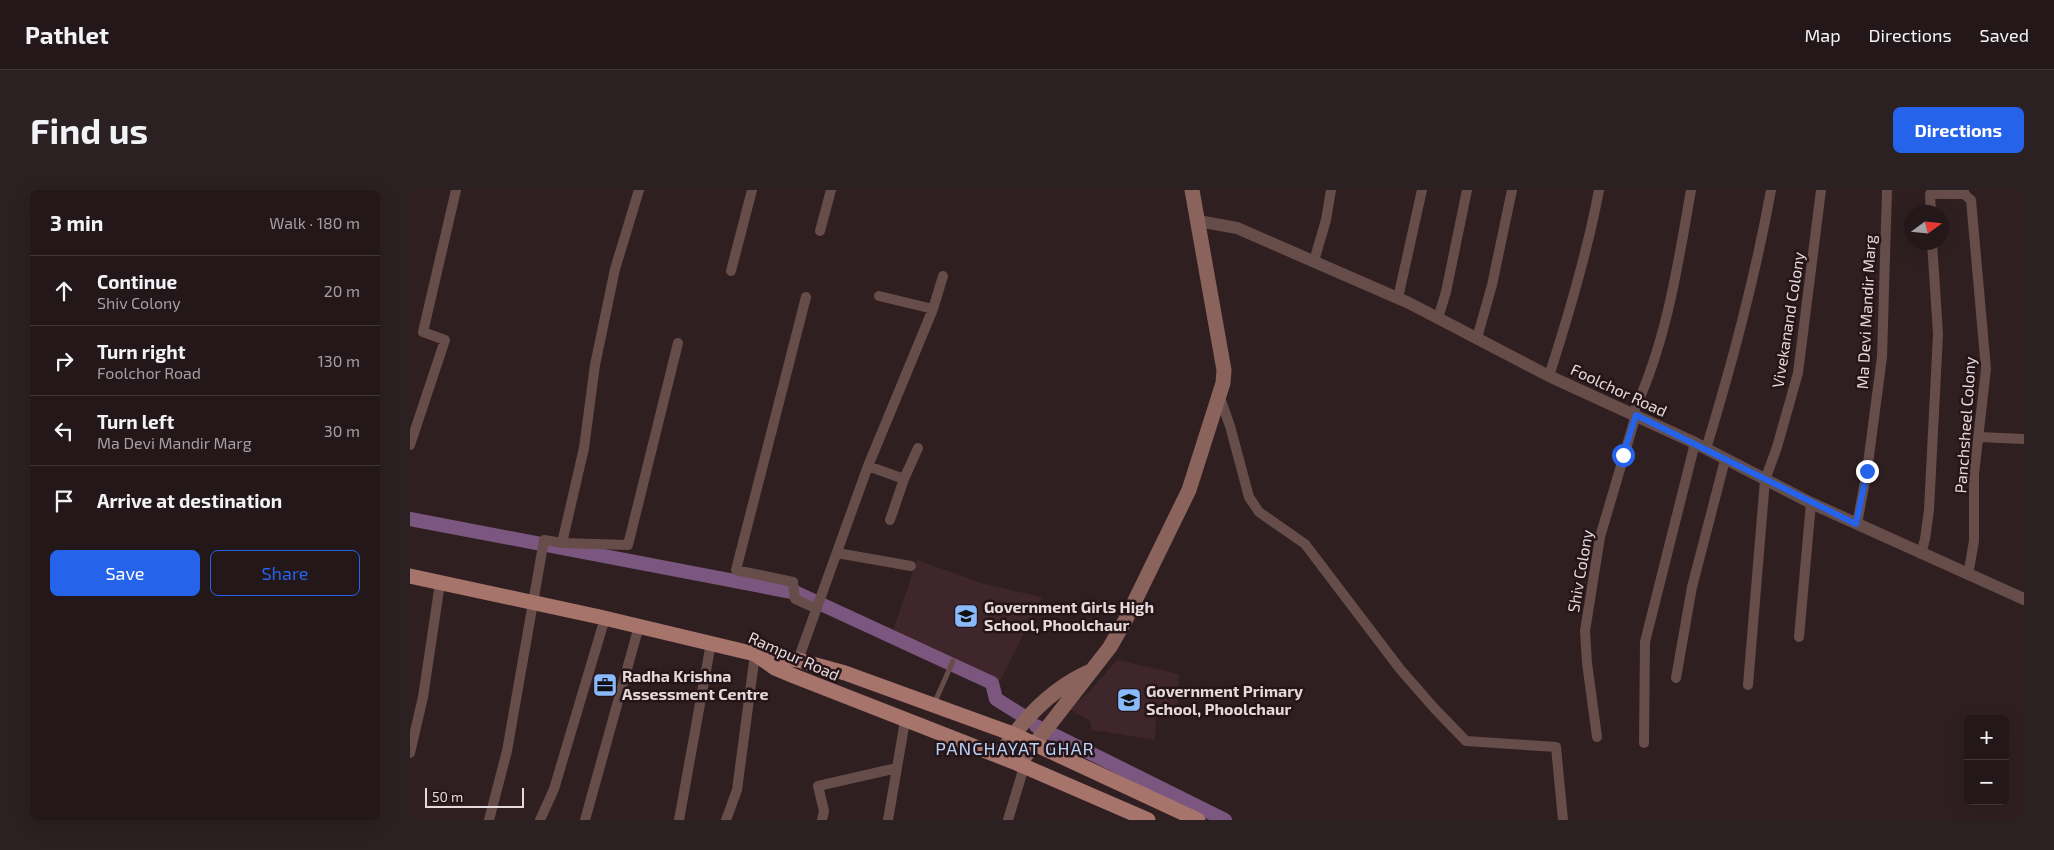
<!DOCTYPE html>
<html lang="en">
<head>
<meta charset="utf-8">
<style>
  :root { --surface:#231719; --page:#2b2022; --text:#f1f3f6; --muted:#a39fa2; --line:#403638; --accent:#2563eb }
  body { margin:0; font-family:"Exo 2",sans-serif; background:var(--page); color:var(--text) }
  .controls { position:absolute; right:15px; bottom:15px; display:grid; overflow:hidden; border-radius:8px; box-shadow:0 5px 20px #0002 }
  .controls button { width:45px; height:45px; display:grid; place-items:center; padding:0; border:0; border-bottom:1px solid var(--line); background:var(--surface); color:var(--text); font:25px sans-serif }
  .compass { position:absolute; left:1494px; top:15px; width:45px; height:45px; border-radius:50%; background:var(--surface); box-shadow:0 5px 20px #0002; rotate:75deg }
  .scale { position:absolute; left:15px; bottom:12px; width:99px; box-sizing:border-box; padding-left:5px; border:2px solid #e5d9db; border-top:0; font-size:14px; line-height:18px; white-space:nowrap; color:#e5d9db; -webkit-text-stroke:4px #251518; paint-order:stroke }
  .stop { position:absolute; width:15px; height:15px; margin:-11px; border:4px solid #2563eb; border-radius:50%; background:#fff }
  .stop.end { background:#2563eb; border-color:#fff; box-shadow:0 1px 5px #0008 }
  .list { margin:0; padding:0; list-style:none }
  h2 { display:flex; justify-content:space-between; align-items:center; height:65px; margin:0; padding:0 20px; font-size:21px }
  h2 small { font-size:16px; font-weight:400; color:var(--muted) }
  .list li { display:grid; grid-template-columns:32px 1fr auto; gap:15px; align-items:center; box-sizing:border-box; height:70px; padding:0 20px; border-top:1px solid var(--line) }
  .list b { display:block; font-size:19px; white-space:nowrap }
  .list p { margin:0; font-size:16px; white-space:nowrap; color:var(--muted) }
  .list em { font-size:16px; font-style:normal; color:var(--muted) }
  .actions { display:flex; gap:10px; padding:15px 20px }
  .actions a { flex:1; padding:11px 0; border:1px solid var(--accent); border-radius:8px; text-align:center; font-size:18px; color:var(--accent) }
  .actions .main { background:var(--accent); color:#fff }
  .icon { flex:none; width:28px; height:28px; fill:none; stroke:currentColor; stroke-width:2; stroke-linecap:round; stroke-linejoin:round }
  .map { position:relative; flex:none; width:1614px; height:630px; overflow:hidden; border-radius:8px }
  header { display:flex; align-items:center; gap:30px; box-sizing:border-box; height:70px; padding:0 25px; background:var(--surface); border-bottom:1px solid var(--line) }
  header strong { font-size:24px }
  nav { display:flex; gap:28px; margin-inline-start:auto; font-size:18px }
  .intro { display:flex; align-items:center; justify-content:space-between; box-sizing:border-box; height:120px; padding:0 30px }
  h1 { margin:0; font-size:35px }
  .button { padding:12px 22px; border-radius:8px; background:var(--accent); color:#fff; font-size:18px; font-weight:700 }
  main { display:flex; gap:30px; padding:0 30px }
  aside { flex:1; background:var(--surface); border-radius:8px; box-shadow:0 5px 20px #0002 }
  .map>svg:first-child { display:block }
  .built { fill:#3e262a }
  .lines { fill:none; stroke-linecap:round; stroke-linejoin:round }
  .canal { stroke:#7b567f; stroke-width:14 }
  .service { stroke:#664d49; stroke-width:5 }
  .minor { stroke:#664d49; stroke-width:10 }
  .tertiary { stroke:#664d49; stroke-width:12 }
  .secondary { stroke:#8a635d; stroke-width:15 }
  .primary { stroke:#a7746c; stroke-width:15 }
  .route { stroke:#2563eb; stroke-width:6 }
  .labels { text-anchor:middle; stroke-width:5; stroke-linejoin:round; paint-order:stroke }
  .street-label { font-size:16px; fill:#e5d9db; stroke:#251518 }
  .poi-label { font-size:16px; font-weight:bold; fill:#e5d9db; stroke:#251518; text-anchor:start }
  .neighbourhood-label { font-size:18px; letter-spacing:1px; fill:#b7d2f8; stroke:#251518 }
</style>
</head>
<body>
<header>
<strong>Pathlet</strong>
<nav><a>Map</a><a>Directions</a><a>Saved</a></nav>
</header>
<div class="intro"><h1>Find us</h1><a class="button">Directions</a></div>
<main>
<aside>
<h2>3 min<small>Walk · 180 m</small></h2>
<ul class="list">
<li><svg class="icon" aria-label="ahead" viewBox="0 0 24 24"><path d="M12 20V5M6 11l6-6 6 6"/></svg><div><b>Continue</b><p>Shiv Colony</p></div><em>20 m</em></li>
<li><svg class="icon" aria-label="right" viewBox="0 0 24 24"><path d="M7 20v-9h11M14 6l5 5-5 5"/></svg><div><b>Turn right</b><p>Foolchor Road</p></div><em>130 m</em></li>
<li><svg class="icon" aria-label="left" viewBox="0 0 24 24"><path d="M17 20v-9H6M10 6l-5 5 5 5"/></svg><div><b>Turn left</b><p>Ma Devi Mandir Marg</p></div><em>30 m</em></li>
<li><svg class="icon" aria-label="arrive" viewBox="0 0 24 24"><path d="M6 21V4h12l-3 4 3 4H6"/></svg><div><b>Arrive at destination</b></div></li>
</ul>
<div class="actions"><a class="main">Save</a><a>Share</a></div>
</aside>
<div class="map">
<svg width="1614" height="630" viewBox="0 0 1614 630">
  <rect width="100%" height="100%" fill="#2f1f21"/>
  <!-- built -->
  <path class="built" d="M507,370L574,394L632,407L590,491L482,444Z
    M707,470L769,484L767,527L746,524L745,550L682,540L680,531L659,519L680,501Z"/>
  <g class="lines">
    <!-- canal -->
    <path class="canal" d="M0,329L387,403L582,493L586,509L613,526
      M626,536L815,630"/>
    <!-- service -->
    <path class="service" d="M524,514L543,471"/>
    <!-- minor -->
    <path class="minor" d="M1554,0V4L1561,10L1576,179L1564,284V351L1558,385
      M1521,22L1520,4H1554
      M410,41L421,0
      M904,71L916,30L921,0
      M321,81L342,0
      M469,106L523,119
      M396,107L326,380L383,392L385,409L405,418
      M988,108L1012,0
      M1028,128L1036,102L1057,0
      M1067,148L1082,95L1102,0
      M1139,186C1159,124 1177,64 1189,0
      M809,205L820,236L839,307L849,322L895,354L990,479L1025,519L1056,551L1146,557L1153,630
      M1223,223C1256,154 1268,75 1281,0
      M1569,247L1614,249
      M0,255L35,150L13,142L46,0
      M1296,259C1322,174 1345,88 1361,0
      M458,276L494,289
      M480,330L494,289L508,258
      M1447,334L1457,281L1472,167L1477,0
      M152,353L218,355L268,153
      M427,363L501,376
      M1511,364L1515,349L1519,320L1528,144L1522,52
      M1389,447L1401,313
      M388,470L458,276L523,119L533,86
      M1266,488L1282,397L1315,270
      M1338,495L1355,290L1367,257L1388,183L1411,0
      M1187,547L1177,473L1175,441L1190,347L1226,225
      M1234,553L1235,452L1285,253
      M0,563L13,507L30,393
      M79,630L97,561L134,350L152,353L174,258L185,175L205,79L229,0
      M130,630L144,599L195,428
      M175,630L229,436
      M269,630L301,453
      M316,630L327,600L345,464
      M412,630L414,621L408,596L487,578
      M478,630L495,531
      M598,630L614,577"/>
    <!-- tertiary -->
    <path class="tertiary" d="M788,31L827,38L999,113L1139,186L1285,253L1401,313L1614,409"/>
    <!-- secondary -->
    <path class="secondary" d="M589,566C611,531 642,498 681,481
      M609,574L700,457L716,429L779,300L813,193L814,180L782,0"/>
    <!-- primary -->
    <path class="primary" d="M0,386L190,427L345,464L365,478L384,486L609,574L738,630
      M346,464L388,470L435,483L603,544L788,630"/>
  </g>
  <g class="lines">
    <!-- route -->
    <path class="route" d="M1213,265L1226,225L1446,334L1457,281"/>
  </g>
  <!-- icons -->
  <defs>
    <symbol id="school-square" viewBox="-11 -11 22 22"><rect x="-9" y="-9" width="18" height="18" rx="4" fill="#8abafc" stroke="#251518"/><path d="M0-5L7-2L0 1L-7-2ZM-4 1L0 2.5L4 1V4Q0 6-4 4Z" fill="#111"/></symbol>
    <symbol id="office-square" viewBox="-11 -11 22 22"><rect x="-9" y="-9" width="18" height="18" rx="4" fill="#8abafc" stroke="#251518"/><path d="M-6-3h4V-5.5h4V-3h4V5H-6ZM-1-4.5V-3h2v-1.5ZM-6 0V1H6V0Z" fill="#111"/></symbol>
  </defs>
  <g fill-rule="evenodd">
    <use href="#school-square" x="542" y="412" width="28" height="28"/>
    <use href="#office-square" x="181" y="481" width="28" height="28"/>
    <use href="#school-square" x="705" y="496" width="28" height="28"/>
  </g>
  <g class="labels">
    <!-- street labels -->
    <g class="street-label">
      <text transform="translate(1456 122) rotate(-87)" y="6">Ma Devi Mandir Marg</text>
      <text transform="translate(1378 130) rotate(-81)" y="6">Vivekanand Colony</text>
      <text transform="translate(1209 200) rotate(25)" y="6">Foolchor Road</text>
      <text transform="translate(1555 235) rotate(-86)" y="6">Panchsheel Colony</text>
      <text transform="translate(1170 381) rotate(-80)" y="6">Shiv Colony</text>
      <text transform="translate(384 466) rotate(24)" y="6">Rampur Road</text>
    </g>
    <!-- poi labels -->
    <g class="poi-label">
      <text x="574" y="423">Government Girls High<tspan x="574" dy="18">School, Phoolchaur</tspan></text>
      <text x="212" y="492">Radha Krishna<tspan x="212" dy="18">Assessment Centre</tspan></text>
      <text x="736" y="507">Government Primary<tspan x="736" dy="18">School, Phoolchaur</tspan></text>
    </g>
    <!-- neighbourhood labels -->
    <g class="neighbourhood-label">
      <text x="605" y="565">PANCHAYAT GHAR</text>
    </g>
  </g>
</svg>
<div class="controls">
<button>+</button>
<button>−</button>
</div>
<svg class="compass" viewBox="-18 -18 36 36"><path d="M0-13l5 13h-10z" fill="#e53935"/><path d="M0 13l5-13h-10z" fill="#a39fa2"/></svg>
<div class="scale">50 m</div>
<div class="stop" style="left:1213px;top:265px"></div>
<div class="stop end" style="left:1457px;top:281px"></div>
</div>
</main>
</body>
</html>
